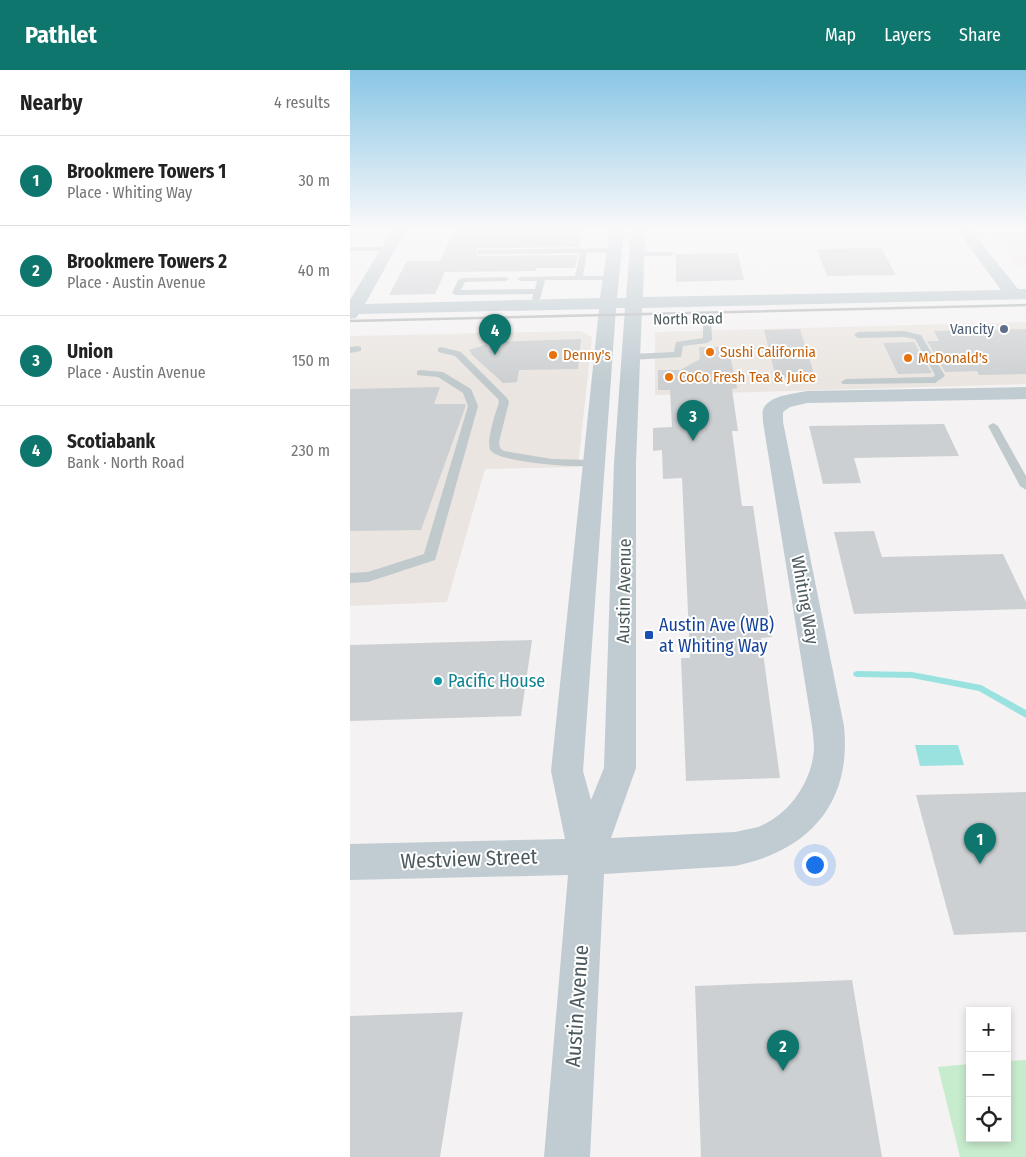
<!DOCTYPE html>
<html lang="en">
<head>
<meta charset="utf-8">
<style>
  :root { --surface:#fff; --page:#f2f2f2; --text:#222; --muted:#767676; --line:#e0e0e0; --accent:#0f766e }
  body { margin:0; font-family:"Fira Sans Condensed",sans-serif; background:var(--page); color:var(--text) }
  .controls { position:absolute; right:15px; bottom:15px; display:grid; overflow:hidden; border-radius:0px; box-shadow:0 2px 8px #0003 }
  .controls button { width:45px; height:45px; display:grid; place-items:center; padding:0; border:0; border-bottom:1px solid var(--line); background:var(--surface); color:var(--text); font:25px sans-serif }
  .you { position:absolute; left:464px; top:794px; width:18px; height:18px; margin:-12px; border:4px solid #fff; border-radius:50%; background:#1a73e8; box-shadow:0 0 0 8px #1a73e833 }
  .badge { display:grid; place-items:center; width:32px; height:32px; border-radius:50%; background:var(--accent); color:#fff; font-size:16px; font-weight:700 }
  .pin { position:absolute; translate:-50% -41px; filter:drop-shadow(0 1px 2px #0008) }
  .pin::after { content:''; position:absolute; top:26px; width:18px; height:15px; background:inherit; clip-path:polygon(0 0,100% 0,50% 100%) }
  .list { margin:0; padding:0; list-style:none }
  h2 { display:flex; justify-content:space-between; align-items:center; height:65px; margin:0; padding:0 20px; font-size:21px }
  h2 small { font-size:16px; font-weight:400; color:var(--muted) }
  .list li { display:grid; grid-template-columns:32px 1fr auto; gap:15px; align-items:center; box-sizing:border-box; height:90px; padding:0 20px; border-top:1px solid var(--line) }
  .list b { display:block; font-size:19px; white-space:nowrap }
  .list p { margin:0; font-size:16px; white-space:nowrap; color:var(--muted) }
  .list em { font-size:16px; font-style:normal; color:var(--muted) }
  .icon { flex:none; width:28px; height:28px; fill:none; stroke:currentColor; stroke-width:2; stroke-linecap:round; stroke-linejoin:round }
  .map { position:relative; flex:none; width:676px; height:1087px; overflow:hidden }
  header { display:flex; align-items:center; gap:30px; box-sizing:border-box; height:70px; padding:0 25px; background:var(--accent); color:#fff }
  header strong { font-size:24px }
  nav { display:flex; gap:28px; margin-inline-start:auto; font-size:18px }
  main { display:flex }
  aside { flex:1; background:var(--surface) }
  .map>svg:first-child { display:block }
  .commercial { fill:#eae5e0 }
  .green { fill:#c7ebcd }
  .water { fill:#9ae2e0 }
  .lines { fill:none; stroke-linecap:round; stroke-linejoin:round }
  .stream { fill:#9ae2e0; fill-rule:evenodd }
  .building { fill:#cdd0d2 }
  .lane { fill:#c0c9cc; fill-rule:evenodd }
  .secondary { fill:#c0ccd1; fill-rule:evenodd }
  .rail { stroke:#b5b9bb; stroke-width:2.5 }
  .service-dot { fill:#5c6f8a; stroke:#fff; stroke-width:2 }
  .food-dot { fill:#e8710a; stroke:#fff; stroke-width:2 }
  .transit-dot { fill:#1a4fb4; stroke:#fff; stroke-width:2 }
  .culture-dot { fill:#0f9aa8; stroke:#fff; stroke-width:2 }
  .labels { text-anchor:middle; stroke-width:4; stroke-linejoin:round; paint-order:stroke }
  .far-street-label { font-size:15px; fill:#4c595d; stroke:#fff }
  .far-service-label { font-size:15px; fill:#4e5e75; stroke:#fff; text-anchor:end }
  .far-food-label { font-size:15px; fill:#c56008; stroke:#fff; text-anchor:start }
  .street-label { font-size:18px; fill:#4c595d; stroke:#fff }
  .transit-label { font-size:18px; fill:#164399; stroke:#fff; text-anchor:start }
  .culture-label { font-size:18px; fill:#0d838f; stroke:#fff; text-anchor:start }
  .near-street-label { font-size:21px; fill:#4c595d; stroke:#fff }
</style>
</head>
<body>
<header>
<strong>Pathlet</strong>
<nav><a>Map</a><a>Layers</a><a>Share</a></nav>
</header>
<main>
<aside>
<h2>Nearby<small>4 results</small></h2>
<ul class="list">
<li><span class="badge">1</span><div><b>Brookmere Towers 1</b><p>Place · Whiting Way</p></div><em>30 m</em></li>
<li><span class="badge">2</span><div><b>Brookmere Towers 2</b><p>Place · Austin Avenue</p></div><em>40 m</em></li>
<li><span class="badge">3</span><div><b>Union</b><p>Place · Austin Avenue</p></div><em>150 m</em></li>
<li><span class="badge">4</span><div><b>Scotiabank</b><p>Bank · North Road</p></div><em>230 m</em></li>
</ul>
</aside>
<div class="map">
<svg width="676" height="1087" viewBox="0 0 676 1087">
  <rect width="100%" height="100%" fill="#f4f2f3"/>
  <!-- commercial -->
  <path class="commercial" d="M638,160H676V197H669Z
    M676,252V314L305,325V262Z
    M231,261L242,267L228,397L135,399L97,532L0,536V266Z"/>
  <!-- green -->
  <path class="green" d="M676,990V1087H610L588,997L620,994V1068H657V991Z"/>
  <!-- water -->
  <path class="water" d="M565,675H608L614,695L570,696Z"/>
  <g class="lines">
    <!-- stream -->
    <path class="stream" d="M507,601L562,602L631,615L676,640V648L629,621L562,608L507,607L504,606L503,604L504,602Z"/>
  </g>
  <!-- building -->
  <path class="building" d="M104,160H232L230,177L128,178L126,180L128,186L228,185L225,198H186V201L95,202L85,224L39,225L57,191H90Z
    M531,178L546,205L477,206L467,179Z
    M388,183L394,210L326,212V184Z
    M450,259L465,307L426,308L414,260Z
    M676,259V304L629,305L627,301L595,302L577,271H589L584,261Z
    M231,269L228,299L169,300L167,312L153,313L120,283H122L119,280L144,272Z
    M564,272L582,303L548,304L533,273Z
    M349,277H378L387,318L382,319L388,361H382L392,436H403L422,567L411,568L430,708L336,711L331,588H340L332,408L313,409L312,380L303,381V358L322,357L320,320H308V300H330L350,289Z
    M90,317L84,334H115L116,335L71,460L0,461V319Z
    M594,354L609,386L504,388L511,413L473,414L459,356Z
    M524,461L532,487L653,484L676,532V539L504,544L484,462Z
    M182,570L171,646L0,651V575Z
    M676,722V862L604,865L566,725Z
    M502,910L532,1087H351L345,916Z
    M113,942L90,1087H0V946Z"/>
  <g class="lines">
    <!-- lane -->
    <path class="lane" d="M0,177H36L40,179L36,181H0Z
      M264,178H267V182L237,183L233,206H265V210H195L190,229L186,232L182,229L183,224L106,225L102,223L108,210L112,208L155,207L159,209L155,211L115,212L111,220L185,219L187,211H171L167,209L171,207L225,206L230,183L131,184H128V180Z
      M284,182H320L324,184L320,186H287L283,184Z
      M357,246L361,249L362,270L357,273L333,276L331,287L281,290L276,287L281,284L324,282L326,272L353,268V249Z
      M554,261L571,265L595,306L585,313L493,314L491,312L496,309L583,307L585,305L565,269L554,267L508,268L504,265L508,262Z
      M8,276L11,277V281L0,283V277Z
      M91,277L111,282L157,328L159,332L149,372L150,378L154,381L202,389L243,390L249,393L247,395C232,399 149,392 141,381C135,373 146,342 149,332L148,329L105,286L88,282V278Z
      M70,300L93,302L121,319L128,336L86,487L85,490L18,512L0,513V503L18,502L74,484L118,336L113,323L88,307L67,305V301Z
      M643,353L648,356L676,406V420L670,416L638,356Z"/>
    <!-- secondary -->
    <path class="secondary" d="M42,160H56L15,234L250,228L260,160H274L267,228H276L281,160H295L293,227L651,220L607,160H621L668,219H676V229L292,238L286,393V698L261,768L385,762C392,760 401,759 408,757C439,745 462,712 464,679C464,672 463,664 462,656L413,352C413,348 412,343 413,340C418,325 444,324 457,321L676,317V329L457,333L440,337L433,342V352L494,656C502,733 459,781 385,796L254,804L240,1087H194L218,805L0,810V774L215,769L201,701L249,239L9,244L6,248L0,249V230ZM266,238H275L264,393L254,698L241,730L233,701Z"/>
    <!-- rail -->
    <path class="rail" d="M0,251L676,235"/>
  </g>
  <!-- sky -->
  <linearGradient id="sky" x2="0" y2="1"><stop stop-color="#89c6e5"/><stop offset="0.51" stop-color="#faf9fa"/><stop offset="1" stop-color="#faf9fa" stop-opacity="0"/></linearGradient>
  <rect width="676" height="312" fill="url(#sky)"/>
  <!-- markers -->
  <circle class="service-dot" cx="654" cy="259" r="5"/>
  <g class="food-dot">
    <circle cx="360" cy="282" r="5"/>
    <circle cx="203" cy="285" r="5"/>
    <circle cx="558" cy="288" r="5"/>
    <circle cx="319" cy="307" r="5"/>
  </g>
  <rect class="transit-dot" x="294" y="560" width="10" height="10" rx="2.5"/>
  <circle class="culture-dot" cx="88" cy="611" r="5"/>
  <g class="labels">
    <!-- far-street labels -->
    <g class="far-street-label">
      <text transform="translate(338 249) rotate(-1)" y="5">North Road</text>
    </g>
    <!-- far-service labels -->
    <g class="far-service-label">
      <text x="644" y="264">Vancity</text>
    </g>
    <!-- far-food labels -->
    <g class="far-food-label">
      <text x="370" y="287">Sushi California</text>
      <text x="213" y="290">Denny's</text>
      <text x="568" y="293">McDonald's</text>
      <text x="329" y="312">CoCo Fresh Tea &amp; Juice</text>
    </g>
    <!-- street labels -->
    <g class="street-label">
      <text transform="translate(274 521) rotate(-89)" y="6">Austin Avenue</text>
      <text transform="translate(455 530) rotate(80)" y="6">Whiting Way</text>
    </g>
    <!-- transit labels -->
    <g class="transit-label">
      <text x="309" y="561">Austin Ave (WB)<tspan x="309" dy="21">at Whiting Way</tspan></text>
    </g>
    <!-- culture labels -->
    <g class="culture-label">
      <text x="98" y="617">Pacific House</text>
    </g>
    <!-- near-street labels -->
    <g class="near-street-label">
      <text transform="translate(119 789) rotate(-2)" y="7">Westview Street</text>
      <text transform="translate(227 936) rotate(-86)" y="7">Austin Avenue</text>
    </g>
  </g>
</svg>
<div class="controls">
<button>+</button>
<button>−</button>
<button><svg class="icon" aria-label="locate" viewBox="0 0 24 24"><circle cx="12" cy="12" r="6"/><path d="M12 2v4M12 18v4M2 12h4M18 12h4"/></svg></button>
</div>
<div class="you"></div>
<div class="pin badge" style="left:630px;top:794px">1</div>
<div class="pin badge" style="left:433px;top:1001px">2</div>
<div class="pin badge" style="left:343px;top:371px">3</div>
<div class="pin badge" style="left:145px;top:285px">4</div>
</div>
</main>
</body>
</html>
